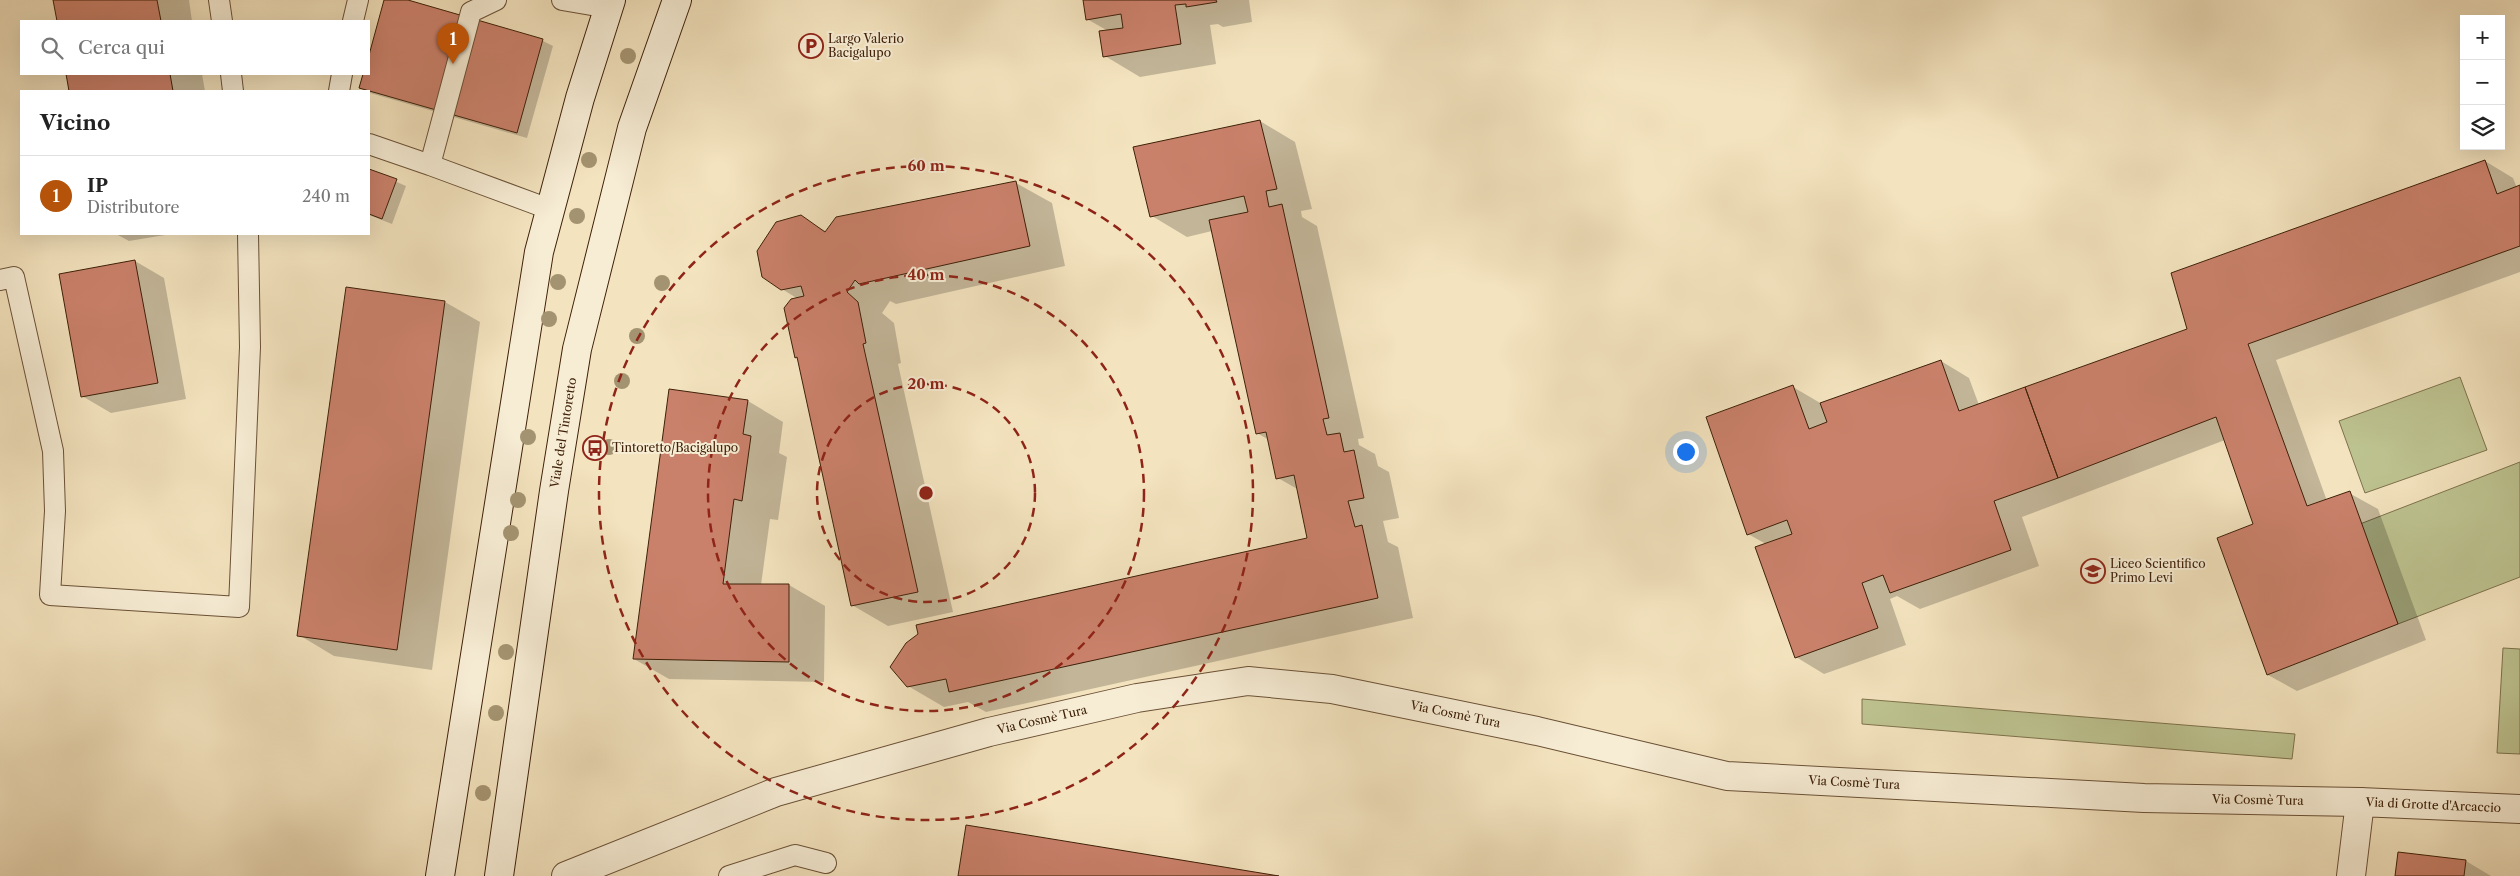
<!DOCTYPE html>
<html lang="it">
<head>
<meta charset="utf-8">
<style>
  :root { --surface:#fff; --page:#f6f6f6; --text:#222; --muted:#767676; --line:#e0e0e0; --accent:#b45309 }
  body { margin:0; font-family:"Libre Caslon Text",serif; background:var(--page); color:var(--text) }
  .controls { position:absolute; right:15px; top:15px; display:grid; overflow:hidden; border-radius:0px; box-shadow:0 5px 20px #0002 }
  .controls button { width:45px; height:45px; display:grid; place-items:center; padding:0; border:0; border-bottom:1px solid var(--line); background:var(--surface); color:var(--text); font:25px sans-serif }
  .you { position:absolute; left:1685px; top:451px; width:18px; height:18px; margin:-12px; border:4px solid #fff; border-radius:50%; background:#1a73e8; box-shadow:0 0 0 8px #1a73e833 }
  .badge { display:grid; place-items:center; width:32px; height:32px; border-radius:50%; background:var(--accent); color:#fff; font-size:16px; font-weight:700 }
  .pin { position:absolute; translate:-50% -41px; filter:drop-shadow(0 1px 2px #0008) }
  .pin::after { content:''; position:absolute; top:26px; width:18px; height:15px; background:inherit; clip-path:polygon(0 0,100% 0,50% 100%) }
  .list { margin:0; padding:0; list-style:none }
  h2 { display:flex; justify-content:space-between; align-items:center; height:65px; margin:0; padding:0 20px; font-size:21px }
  h2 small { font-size:16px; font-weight:400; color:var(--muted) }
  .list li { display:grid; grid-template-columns:32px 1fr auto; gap:15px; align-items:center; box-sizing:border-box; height:80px; padding:0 20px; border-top:1px solid var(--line) }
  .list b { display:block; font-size:19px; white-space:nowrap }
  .list p { margin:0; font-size:16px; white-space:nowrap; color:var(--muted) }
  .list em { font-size:16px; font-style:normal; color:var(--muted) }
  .icon { flex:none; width:28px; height:28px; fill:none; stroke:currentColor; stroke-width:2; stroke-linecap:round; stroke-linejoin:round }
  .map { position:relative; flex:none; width:2520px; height:876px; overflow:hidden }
  .search { position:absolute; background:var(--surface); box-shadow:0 5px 20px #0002; left:20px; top:20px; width:350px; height:55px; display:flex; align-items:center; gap:12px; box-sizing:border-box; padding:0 18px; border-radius:0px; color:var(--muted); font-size:19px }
  .panel { position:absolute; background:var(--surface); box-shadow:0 5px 20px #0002; left:20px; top:90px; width:350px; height:145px; border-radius:0px }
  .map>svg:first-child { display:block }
  .green { fill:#bdc390; stroke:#7e724c }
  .shadow { fill:#0003 }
  .building { fill:#ca816b; stroke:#3e2008 }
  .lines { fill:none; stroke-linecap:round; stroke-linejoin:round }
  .lane-casing { stroke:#6b5136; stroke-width:22 }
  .street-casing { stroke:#6b5136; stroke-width:30 }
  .secondary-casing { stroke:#3e2008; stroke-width:30 }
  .lane { stroke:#f7edd5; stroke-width:20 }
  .street { stroke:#f7edd5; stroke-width:28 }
  .secondary { stroke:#f7edd5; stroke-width:28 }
  .tree { fill:#a49370 }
  .ring { fill:none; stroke:#8f2418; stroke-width:2.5; stroke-dasharray:9 6 }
  .labels { text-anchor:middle; stroke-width:4; stroke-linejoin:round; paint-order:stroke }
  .poi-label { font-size:12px; fill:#3e2008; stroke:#f7edd5; text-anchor:start }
  .street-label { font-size:12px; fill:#3e2008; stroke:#f7edd5 }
  .centre { fill:#8f2418; stroke:#f7edd5; stroke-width:2.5 }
  .ring-label { font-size:15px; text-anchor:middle; font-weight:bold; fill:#8f2418; stroke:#f7edd5; stroke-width:4; stroke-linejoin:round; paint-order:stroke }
</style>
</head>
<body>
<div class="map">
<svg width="2520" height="876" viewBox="0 0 2520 876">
  <rect width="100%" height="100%" fill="#f3e3be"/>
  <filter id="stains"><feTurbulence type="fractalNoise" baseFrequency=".004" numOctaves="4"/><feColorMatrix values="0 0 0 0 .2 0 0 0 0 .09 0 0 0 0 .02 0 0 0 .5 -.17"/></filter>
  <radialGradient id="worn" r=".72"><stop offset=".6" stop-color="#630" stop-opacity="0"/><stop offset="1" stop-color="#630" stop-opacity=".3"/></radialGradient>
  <!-- green -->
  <path class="green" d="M2460,377L2487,450L2365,493L2339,421Z
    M2520,462V577L2398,624L2360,524Z
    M2503,648L2520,649V754L2497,753Z
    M1862,699L2295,734L2292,759L1862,724Z"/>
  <!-- shadow -->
  <path class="shadow" d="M54,0H189L192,21H58Z
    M386,0H403L543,41L553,46L527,138L370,93L361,87L365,74H369V59Z
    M1084,0H1249L1252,22L1223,27L1218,24L1210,25L1216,64L1140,77L1105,56L1108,31L1087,19Z
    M67,74H202L205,91H70Z
    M1260,121L1295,142L1312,209L1301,211L1302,217L1317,226L1364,438L1358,439L1359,445L1375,454L1378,466L1389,472L1399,518L1383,521L1388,542L1398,547L1413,618L986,712L968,702L944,707L908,686L1309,539L1299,490L1278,478L1269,440L1257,433L1212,231L1187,237L1152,216Z
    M2485,161L2513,178L2517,188L2520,186V272L2276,360L2327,501L2349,493L2378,509L2426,640L2297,691L2268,675L2255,525L2225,440L2022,517L2039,566L1920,609L1897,596L1890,599L1906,645L1824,674L1796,657L1766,544L1748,534L1793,387L1822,404L1941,361L1969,378L1979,405L2189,330Z
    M369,170L406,186L392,224L369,215Z
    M1016,183L1052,203L1065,266L896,304L890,301L882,313L894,323L901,363L898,364L953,612L888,626L852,605L799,360L796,358L798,299L782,289L801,217L827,232Z
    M116,234H171L129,241Z
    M135,261L164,278L186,399L111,413L82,396Z
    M445,302L480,322L432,670L334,656L299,635Z
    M748,401L783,422L779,453L787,457L778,520L770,519L761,585H789L825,606L824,682L669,679L634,659Z
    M2466,861L2491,876H2396Z"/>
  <!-- building -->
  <path class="building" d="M53,0H157L161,21H57Z
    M384,0H408L543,39L517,133L359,88L363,74H369V55Z
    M1083,0H1216L1217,2L1186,7V4L1175,5L1181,44L1103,57L1099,31L1123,28L1121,14L1086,20Z
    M66,74H170L173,91H69Z
    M1260,120L1277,189L1266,191L1269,207L1282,204L1329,418L1323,419L1327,435L1340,433L1344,452L1354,450L1364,498L1348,501L1355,527L1362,525L1378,598L949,692L946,679L907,687L890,667L906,643L918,634L916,625L1307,538L1294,475L1276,479L1266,432L1256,434L1209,220L1248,212L1244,196L1150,217L1133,147Z
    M2485,160L2497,194L2520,185V246L2248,344L2307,506L2350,491L2398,624L2267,675L2217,538L2253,524L2216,417L2058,478L2025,387L2187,329L2171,273Z
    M369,169L397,179L382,219L369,214Z
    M1016,181L1030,246L859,284L855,280L847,292L858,302L866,343L863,344L918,592L851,606L797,357L795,358L784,308L791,299L804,296L801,286L781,290L762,277L757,251L776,222L801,215L825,232L836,217Z
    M135,260L158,383L81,397L59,274Z
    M346,287L445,301L397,650L297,636Z
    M1941,360L1959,411L2025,387L2058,478L1994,501L2011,550L1890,593L1883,575L1862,583L1878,628L1795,658L1755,547L1792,534L1787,520L1747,535L1706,417L1793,385L1809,429L1827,422L1820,403Z
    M669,389L748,400L743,434L751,436L742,501L734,499L723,584H789V662L633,659Z
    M966,825L1279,876H958Z
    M2398,852L2466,860L2464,876H2395Z"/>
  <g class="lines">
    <defs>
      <path id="lane" d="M219,0L222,21
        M496,0L471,12L430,165L549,209
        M562,0L609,8
        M353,21L358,0
        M231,74L233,91
        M339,91L342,74
        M369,144L430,165
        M0,280L14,277L53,451L55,511L50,595L239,607L250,347L248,234
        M729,876L795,855L826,863"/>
      <g id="street">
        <path id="s1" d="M566,876L776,792L989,732L1137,698L1248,681L1332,689L1537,731L1727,776L2144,798L2360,802"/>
        <path id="s2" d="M2351,876L2360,802L2520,809"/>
      </g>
      <g id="secondary">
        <path d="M440,876L539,252L580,98L611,0"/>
        <path id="s3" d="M499,876L554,491L577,349L632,128L677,0"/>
      </g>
    </defs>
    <!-- lane casing -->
    <use href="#lane" class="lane-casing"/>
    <!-- street casing -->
    <use href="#street" class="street-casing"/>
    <!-- secondary casing -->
    <use href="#secondary" class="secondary-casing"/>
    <!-- lane -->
    <use href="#lane" class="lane"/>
    <!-- street -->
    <use href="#street" class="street"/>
    <!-- secondary -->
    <use href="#secondary" class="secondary"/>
  </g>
  <!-- trees -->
  <g class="tree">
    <circle cx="628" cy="56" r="8"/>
    <circle cx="589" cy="160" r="8"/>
    <circle cx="577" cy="216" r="8"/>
    <circle cx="558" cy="282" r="8"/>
    <circle cx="662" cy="283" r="8"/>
    <circle cx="549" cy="319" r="8"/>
    <circle cx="637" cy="336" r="8"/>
    <circle cx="622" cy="381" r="8"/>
    <circle cx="528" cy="437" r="8"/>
    <circle cx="609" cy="447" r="8"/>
    <circle cx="518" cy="500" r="8"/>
    <circle cx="511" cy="533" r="8"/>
    <circle cx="506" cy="652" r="8"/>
    <circle cx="496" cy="713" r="8"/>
    <circle cx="483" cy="793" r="8"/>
  </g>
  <!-- distance rings -->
  <g class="ring">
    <circle cx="926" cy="493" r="109"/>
    <circle cx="926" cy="493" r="218"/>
    <circle cx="926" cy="493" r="327"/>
  </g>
  <!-- icons -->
  <defs>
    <symbol id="parking-ring" viewBox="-11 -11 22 22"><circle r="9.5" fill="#f7edd5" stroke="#8f2418" stroke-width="1.5"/><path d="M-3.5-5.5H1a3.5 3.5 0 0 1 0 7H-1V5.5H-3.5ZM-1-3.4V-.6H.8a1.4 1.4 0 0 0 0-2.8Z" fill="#8f2418"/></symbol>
    <symbol id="bus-ring" viewBox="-11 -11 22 22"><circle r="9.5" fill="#f7edd5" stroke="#8f2418" stroke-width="1.5"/><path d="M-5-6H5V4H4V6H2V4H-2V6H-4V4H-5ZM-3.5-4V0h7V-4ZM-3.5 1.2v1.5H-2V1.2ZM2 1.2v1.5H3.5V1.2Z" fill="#8f2418"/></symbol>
    <symbol id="school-ring" viewBox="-11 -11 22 22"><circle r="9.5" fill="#f7edd5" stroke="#8f2418" stroke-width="1.5"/><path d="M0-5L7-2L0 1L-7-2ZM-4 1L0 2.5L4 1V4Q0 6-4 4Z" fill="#8f2418"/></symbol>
  </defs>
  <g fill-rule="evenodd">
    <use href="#parking-ring" x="797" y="32" width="28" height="28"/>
    <use href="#bus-ring" x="581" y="434" width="28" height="28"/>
    <use href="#school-ring" x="2079" y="557" width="28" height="28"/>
  </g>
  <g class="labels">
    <!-- poi labels -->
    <g class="poi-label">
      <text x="828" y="43">Largo Valerio<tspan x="828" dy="14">Bacigalupo</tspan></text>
      <text x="612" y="452">Tintoretto/Bacigalupo</text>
      <text x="2110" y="568">Liceo Scientifico<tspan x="2110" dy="14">Primo Levi</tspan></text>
    </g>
    <!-- street labels -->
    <g class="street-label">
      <text dy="4" stroke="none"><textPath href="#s3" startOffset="448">Viale del Tintoretto</textPath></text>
      <text dy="4" stroke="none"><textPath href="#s1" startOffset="922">Via Cosmè Tura</textPath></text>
      <text dy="4" stroke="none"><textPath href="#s1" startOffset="502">Via Cosmè Tura</textPath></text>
      <text dy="4" stroke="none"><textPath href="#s1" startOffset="1328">Via Cosmè Tura</textPath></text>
      <text dy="4" stroke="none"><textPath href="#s1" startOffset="1732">Via Cosmè Tura</textPath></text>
      <text dy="4" stroke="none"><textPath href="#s2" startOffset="148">Via di Grotte d'Arcaccio</textPath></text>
    </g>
  </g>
  <circle cx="926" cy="493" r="8" class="centre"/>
  <g class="ring-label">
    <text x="926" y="171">60 m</text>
    <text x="926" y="280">40 m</text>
    <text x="926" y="389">20 m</text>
  </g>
  <rect width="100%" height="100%" filter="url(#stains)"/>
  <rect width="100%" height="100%" fill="url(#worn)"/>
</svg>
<div class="controls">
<button>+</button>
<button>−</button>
<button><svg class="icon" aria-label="layers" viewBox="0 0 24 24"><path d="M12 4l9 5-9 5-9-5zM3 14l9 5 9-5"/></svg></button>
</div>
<div class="you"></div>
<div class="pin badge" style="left:453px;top:64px">1</div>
<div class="search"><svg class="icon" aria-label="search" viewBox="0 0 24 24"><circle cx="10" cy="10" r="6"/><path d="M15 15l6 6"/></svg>Cerca qui</div>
<section class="panel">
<h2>Vicino<small></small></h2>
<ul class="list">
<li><span class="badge">1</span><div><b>IP</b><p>Distributore</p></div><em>240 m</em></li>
</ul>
</section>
</div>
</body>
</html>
